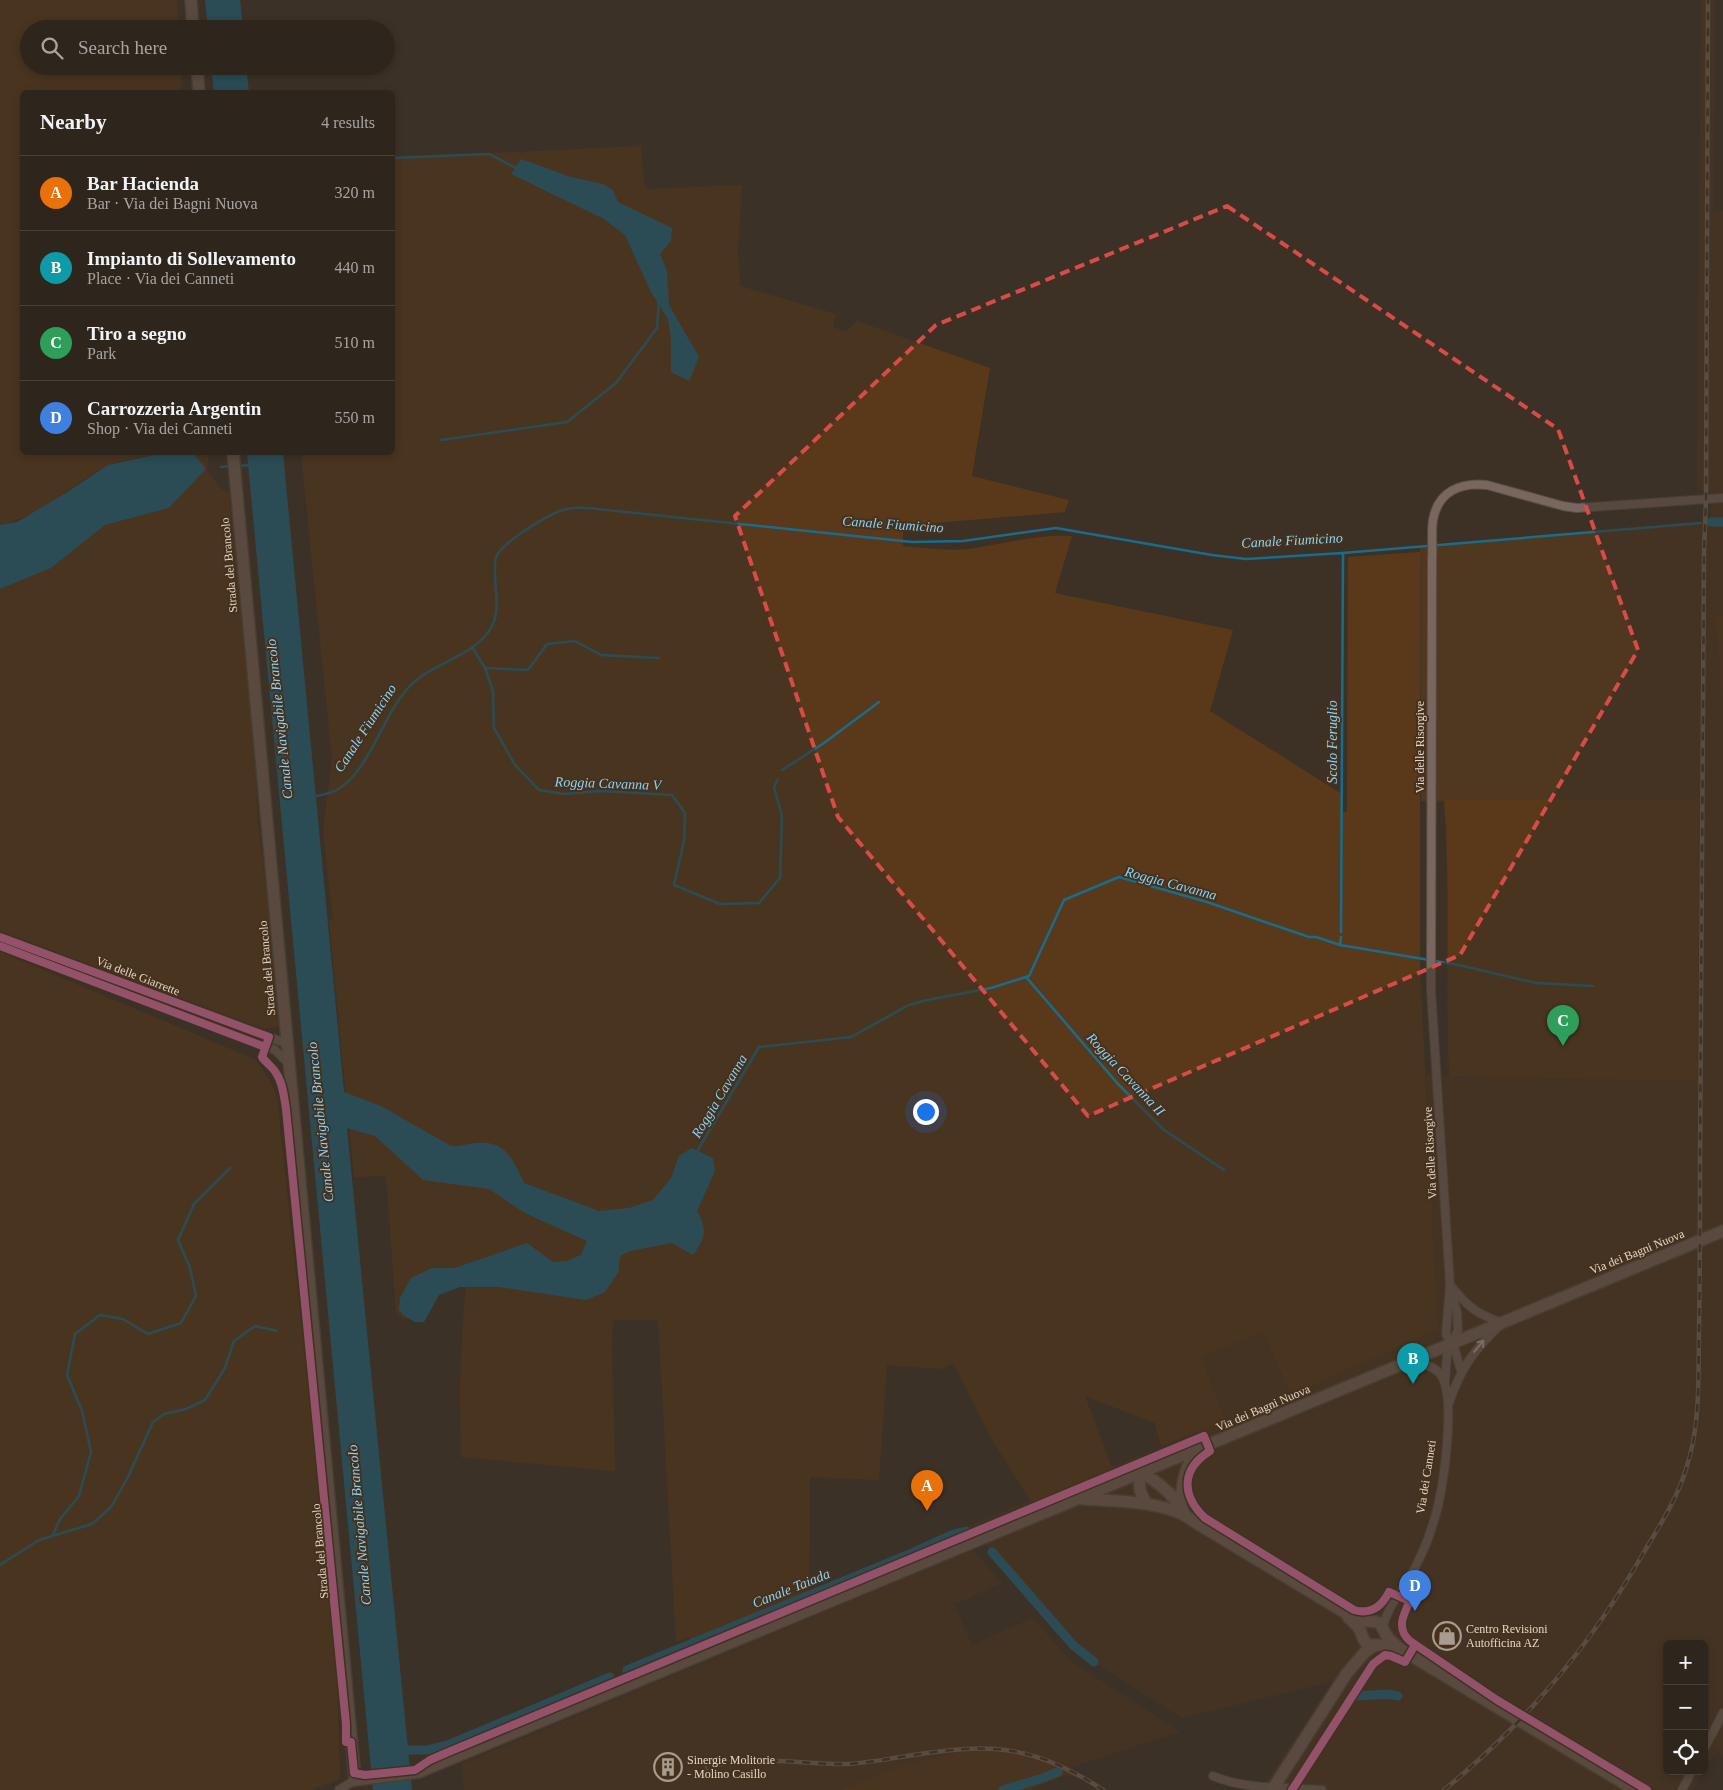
<!DOCTYPE html>
<html lang="en">
<head>
<meta charset="utf-8">
<style>
  :root { --surface:#2e251c; --page:#3a3129; --text:#f1f3f6; --muted:#a7a5a3; --line:#49423b; --accent:#8abfa5 }
  body { margin:0; font-family:"Times New Roman",serif; background:var(--page); color:var(--text) }
  .controls { position:absolute; right:15px; bottom:15px; display:grid; overflow:hidden; border-radius:8px; box-shadow:0 2px 8px #0003 }
  .controls button { width:45px; height:45px; display:grid; place-items:center; padding:0; border:0; border-bottom:1px solid var(--line); background:var(--surface); color:var(--text); font:25px sans-serif }
  .you { position:absolute; left:925px; top:1111px; width:18px; height:18px; margin:-12px; border:4px solid #fff; border-radius:50%; background:#1a73e8; box-shadow:0 0 0 8px #1a73e833 }
  .badge { display:grid; place-items:center; width:32px; height:32px; border-radius:50%; background:var(--accent); color:#fff; font-size:16px; font-weight:700 }
  .pin { position:absolute; translate:-50% -41px; filter:drop-shadow(0 1px 2px #0008) }
  .pin::after { content:''; position:absolute; top:26px; width:18px; height:15px; background:inherit; clip-path:polygon(0 0,100% 0,50% 100%) }
  .list { margin:0; padding:0; list-style:none }
  h2 { display:flex; justify-content:space-between; align-items:center; height:65px; margin:0; padding:0 20px; font-size:21px }
  h2 small { font-size:16px; font-weight:400; color:var(--muted) }
  .list li { display:grid; grid-template-columns:32px 1fr auto; gap:15px; align-items:center; box-sizing:border-box; height:75px; padding:0 20px; border-top:1px solid var(--line) }
  .list b { display:block; font-size:19px; white-space:nowrap }
  .list p { margin:0; font-size:16px; white-space:nowrap; color:var(--muted) }
  .list em { font-size:16px; font-style:normal; color:var(--muted) }
  .icon { flex:none; width:28px; height:28px; fill:none; stroke:currentColor; stroke-width:2; stroke-linecap:round; stroke-linejoin:round }
  .map { position:relative; flex:none; width:1723px; height:1790px; overflow:hidden }
  .search { position:absolute; background:var(--surface); box-shadow:0 2px 8px #0003; left:20px; top:20px; width:375px; height:55px; display:flex; align-items:center; gap:12px; box-sizing:border-box; padding:0 18px; border-radius:28px; color:var(--muted); font-size:19px }
  .panel { position:absolute; background:var(--surface); box-shadow:0 2px 8px #0003; left:20px; top:90px; width:375px; height:365px; border-radius:8px }
  .map>svg:first-child { display:block }
  .built { fill:#4f3720 }
  .green { fill:#593919 }
  .water { fill:#186d8e }
  .lines { fill:none; stroke-linecap:round; stroke-linejoin:round }
  .stream { stroke:#186d8e; stroke-width:2.5 }
  .canal { stroke:#186d8e; stroke-width:9 }
  .street-casing { stroke:#594f45; stroke-width:10 }
  .secondary-casing { stroke:#594f45; stroke-width:14 }
  .street { stroke:#79665f; stroke-width:8 }
  .secondary { stroke:#7d675d; stroke-width:11 }
  .rail-casing { stroke:#7a6c65; stroke-width:4.5 }
  .rail { stroke:#46311d; stroke-width:2.5; stroke-dasharray:8; stroke-linecap:butt }
  .cycleway-casing { stroke:#46311d; stroke-width:11 }
  .cycleway { stroke:#fd7abc; stroke-width:8 }
  .oneway { stroke:#c2b4a9 }
  .marked { fill:none; stroke:#d84b48; stroke-width:4; stroke-dasharray:10 6; stroke-linejoin:round }
  .labels { text-anchor:middle; stroke-width:4; stroke-linejoin:round; paint-order:stroke }
  .street-label { font-size:12px; fill:#e2d5c9; stroke:#46311d }
  .poi-label { font-size:12px; fill:#e2d5c9; stroke:#46311d; text-anchor:start }
  .water-label { font-size:14px; font-style:italic; fill:#88d4fa; stroke:#46311d }
</style>
</head>
<body>
<div class="map">
<svg width="1723" height="1790" viewBox="0 0 1723 1790">
  <rect width="100%" height="100%" fill="#3d3126"/>
  <!-- built -->
  <path class="built" d="M1701,0H1715L1714,211H1723V1756L1717,1749L1704,1770V1644H1667V1771H1703L1692,1790H1261L1333,1681L1182,1718L1094,1662L1073,1645L969,1526L1224,1421L1200,1357L1263,1331L1289,1395L1438,1329L1426,1076L1697,1081L1699,799L1421,801L1420,547L1711,522V492L1697,489Z
    M972,1550L1002,1583L954,1604L972,1645L1032,1618L1072,1662L1180,1732L999,1790H464L462,1764Z"/>
  <!-- green -->
  <path class="green" d="M0,0H177L178,29H29V66H180L182,92H22V452L163,453C149,456 119,460 107,466C71,485 40,516 0,525Z
    M641,146L644,183L649,189L742,185L738,250L740,286L836,314L833,327L846,332L857,321L990,368L972,476L1069,500L1065,512L911,525L900,523L903,528V546C925,548 946,551 968,549C1003,544 1037,534 1072,536L1055,593L1233,630L1210,711L1342,794V812H1347L1348,557L1420,552V970L1438,1329L1290,1395L1263,1331L1201,1357L1225,1421L1161,1446L1155,1423L1085,1396L1114,1473L1034,1506L994,1443L953,1363L941,1369L887,1365L879,1480L810,1477L809,1593L690,1642L689,1637L676,1642L658,1320H613L612,1348L615,1470L612,1471L461,1457L460,1388L463,1320L466,1284L445,1283L411,1319H403L396,1312L386,1176L354,1177L329,920L333,919L323,831L332,759L301,453L392,452L393,158Z
    M192,453H210L206,469L221,489L229,493L254,750L258,824L269,914L280,1026L264,1029L0,931V589L51,568L105,525L169,508L206,469Z
    M1715,616H1723V687L1720,696L1719,652Z
    M1699,799L1697,1081L1449,1076C1445,984 1451,892 1444,800Z
    M0,952L254,1059C264,1071 274,1084 277,1099L332,1609L337,1682L340,1779L311,1790H0Z
    M986,1748C1022,1751 1054,1759 1085,1778L1066,1775L1033,1788L1031,1790H842L906,1764Z"/>
  <!-- water -->
  <path class="water" d="M205,0H240L243,29H208Z
    M211,66H246L249,92H214Z
    M521,159L571,177L603,184L613,190L618,202L672,228L671,241L660,254L667,271L669,305L699,357L689,381L671,372V340L668,319L651,292L625,235L604,219L511,174Z
    M192,452L206,469L169,508L105,525L51,568L0,589V525L17,522L69,491L108,465L163,453Z
    M247,453H283L344,1092L381,1106L451,1146C462,1147 467,1143 478,1143C507,1141 513,1161 524,1183L599,1211L629,1208L653,1200L671,1178L679,1156L692,1148L713,1158L715,1171L697,1211C708,1231 705,1237 693,1255L672,1243L630,1251L620,1256L618,1273L605,1292L586,1300L499,1287H460L439,1295L424,1322H415L403,1315L399,1310L400,1298L411,1278L432,1268H455L527,1243L553,1262L567,1261L581,1255L587,1241L525,1213L489,1189L423,1180L375,1136L347,1128L412,1790H373Z"/>
  <g class="lines">
    <!-- stream -->
    <path class="stream" d="M392,158L489,154L516,168
      M441,440L567,422L616,383L657,328L659,301
      M238,466L250,465
      M221,467L230,466
      M472,647L485,668L493,691L494,728L515,765L539,790L564,794L600,791L672,795L685,813L684,841L674,885L720,904L759,903L780,878L782,816L774,787L778,779
      M485,668L528,670L547,644L575,641L601,655L659,658
      M782,770L824,743L879,702
      M313,797C320,795 328,794 335,791C368,775 383,714 409,687C431,663 469,659 489,631C503,613 493,585 495,564C495,562 495,559 496,557C501,543 549,514 563,510C579,505 600,510 616,511L912,542L963,541L1056,528L1212,555L1246,559L1343,553L1701,523
      M1341,932L1343,553
      M1340,945L1459,965L1536,983L1593,986
      M1026,977L1118,1084L1164,1130L1224,1170
      M696,1153L759,1047L851,1037L909,1005L927,1000L991,988L1029,976L1064,900L1119,877L1207,902L1309,937H1316L1340,945L1341,937
      M53,1535L60,1519L79,1496L91,1452L82,1411L67,1375L75,1334L100,1315L123,1319L148,1334L181,1323L196,1296L190,1268L178,1240L194,1204L230,1168
      M0,1565L39,1540L92,1524L111,1507L127,1479L153,1422L164,1414L186,1409L205,1400L225,1368L234,1341L255,1326L277,1331"/>
    <!-- canal -->
    <path class="canal" d="M1711,522H1723
      M992,1552L1073,1645L1094,1662
      M627,1670L905,1556L951,1535L966,1531
      M1357,1696L1388,1694L1398,1696
      M397,1750H427L448,1745L610,1677
      M1003,1790L1043,1778L1058,1772"/>
    <defs>
      <path id="street" d="M0,937L288,1044
        M0,946L275,1050L290,1065
        M1461,1371L1455,1350L1446,1334L1450,1285L1431,990L1432,560C1433,547 1431,532 1433,520C1438,491 1461,482 1487,485L1563,506L1577,508L1723,498
        M1445,1382L1447,1355L1458,1330L1457,1312L1451,1290
        M1449,1403C1461,1367 1474,1350 1502,1323C1475,1313 1468,1307 1450,1285
        M1383,1627C1387,1608 1398,1596 1408,1580C1413,1572 1418,1562 1422,1553C1429,1538 1434,1522 1438,1506C1444,1479 1456,1398 1441,1375C1435,1366 1420,1363 1411,1360
        M1704,1749L1723,1713
        M1213,1776C1246,1790 1286,1787 1322,1790
        M339,1790L355,1780
        M1682,1790L1692,1771"/>
      <path id="secondary" d="M191,0L193,29
        M197,66L199,92
        M233,452L355,1780L419,1772L1723,1231
        M1142,1474C1157,1480 1179,1500 1185,1515
        M1142,1474C1137,1486 1140,1493 1147,1504
        M1083,1499C1113,1501 1170,1501 1193,1521L1349,1615L1362,1621L1377,1622L1380,1624L1388,1638L1400,1649L1635,1790
        M1181,1505C1182,1483 1184,1471 1195,1452
        M1348,1617C1352,1621 1357,1625 1360,1630C1363,1636 1362,1640 1368,1645H1384L1399,1649
        M1272,1790L1347,1673L1365,1652L1374,1646"/>
    </defs>
    <!-- street casing -->
    <use href="#street" class="street-casing"/>
    <!-- secondary casing -->
    <use href="#secondary" class="secondary-casing"/>
    <!-- street -->
    <use href="#street" class="street"/>
    <!-- secondary -->
    <use href="#secondary" class="secondary"/>
    <defs>
      <path id="rail" d="M707,1768C748,1753 802,1765 847,1764C867,1763 887,1759 907,1756C988,1743 1032,1743 1103,1790
        M1444,1790C1528,1721 1590,1646 1644,1552C1660,1525 1677,1499 1686,1469C1701,1425 1698,1377 1699,1331C1700,1275 1700,1220 1700,1164C1701,960 1703,756 1704,552L1706,499L1708,0"/>
    </defs>
    <!-- rail casing -->
    <use href="#rail" class="rail-casing"/>
    <!-- rail -->
    <use href="#rail" class="rail"/>
    <defs>
      <path id="cycleway" d="M0,937L269,1037L262,1057C266,1063 273,1067 276,1073C283,1083 284,1097 286,1109L346,1724V1742H351L354,1773L365,1775L415,1770L430,1760L446,1753C699,1649 951,1540 1204,1436L1210,1451C1181,1469 1181,1495 1205,1518L1354,1610C1371,1615 1382,1606 1389,1592L1410,1601C1403,1615 1396,1629 1410,1641L1497,1700L1647,1790
        M0,946L265,1047
        M1292,1790L1373,1664L1385,1655L1391,1656L1405,1662L1415,1645"/>
    </defs>
    <!-- cycleway casing -->
    <use href="#cycleway" class="cycleway-casing"/>
    <!-- cycleway -->
    <use href="#cycleway" class="cycleway"/>
  </g>
  <!-- one-way arrows -->
  <defs><path id="oneway-shaft" d="M-6 0H5M1.5-3L5.5 0L1.5 3" fill="none" stroke-width="1.6" stroke-linecap="round" stroke-linejoin="round" transform="scale(1.25)"/></defs>
  <use class="oneway" href="#oneway-shaft" transform="translate(1479 1346) rotate(-50)"/>
  <!-- marked area -->
  <path d="M0 0H1723V1790H0ZM1227,206L1558,429L1638,650L1460,955L1088,1116L838,817L735,516L936,325Z" fill="#3d3126" fill-opacity=".55" fill-rule="evenodd"/>
  <path class="marked" d="M1227,206L1558,429L1638,650L1460,955L1088,1116L838,817L735,516L936,325Z"/>
  <!-- icons -->
  <defs>
    <symbol id="shop-ring" viewBox="-11 -11 22 22"><circle r="9.5" fill="#46311d" stroke="#a89c90" stroke-width="1.5"/><path d="M-5-2.5h2.3a2.7 3.5 0 0 1 5.4 0H5L5.5 6h-11ZM-1.5-2.5h3a1.5 2.3 0 0 0-3 0Z" fill="#a89c90"/></symbol>
    <symbol id="building-ring" viewBox="-11 -11 22 22"><circle r="9.5" fill="#46311d" stroke="#a89c90" stroke-width="1.5"/><path d="M-4-6H4V6H1V3H-1V6H-4ZM-2.5-4.3h1.7v1.8h-1.7ZM.8-4.3h1.7v1.8H.8ZM-2.5-1h1.7V.8h-1.7ZM.8-1h1.7V.8H.8Z" fill="#a89c90"/></symbol>
  </defs>
  <g fill-rule="evenodd">
    <use href="#shop-ring" x="1431" y="1620" width="32" height="32"/>
    <use href="#building-ring" x="652" y="1751" width="32" height="32"/>
  </g>
  <g class="labels">
    <!-- street labels -->
    <g class="street-label">
      <text transform="translate(229 565) rotate(-95)" y="4">Strada del Brancolo</text>
      <text transform="translate(1420 747) rotate(-90)" y="4">Via delle Risorgive</text>
      <text transform="translate(267 968) rotate(-95)" y="4">Strada del Brancolo</text>
      <text transform="translate(138 976) rotate(21)" y="4">Via delle Giarrette</text>
      <text transform="translate(1430 1153) rotate(-93)" y="4">Via delle Risorgive</text>
      <text transform="translate(1637 1252) rotate(-22)" y="4">Via dei Bagni Nuova</text>
      <text transform="translate(1263 1408) rotate(-23)" y="4">Via dei Bagni Nuova</text>
      <text transform="translate(1426 1477) rotate(-81)" y="4">Via dei Canneti</text>
      <text transform="translate(320 1551) rotate(-95)" y="4">Strada del Brancolo</text>
    </g>
    <!-- poi labels -->
    <g class="poi-label">
      <text x="1466" y="1633">Centro Revisioni<tspan x="1466" dy="14">Autofficina AZ</tspan></text>
      <text x="687" y="1764">Sinergie Molitorie<tspan x="687" dy="14">- Molino Casillo</tspan></text>
    </g>
    <!-- water labels -->
    <g class="water-label">
      <text transform="translate(893 524) rotate(4)" y="5">Canale Fiumicino</text>
      <text transform="translate(1292 540) rotate(-3)" y="5">Canale Fiumicino</text>
      <text transform="translate(279 719) rotate(-96)" y="5">Canale Navigabile Brancolo</text>
      <text transform="translate(365 728) rotate(-57)" y="5">Canale Fiumicino</text>
      <text transform="translate(1332 742) rotate(-90)" y="5">Scolo Feruglio</text>
      <text transform="translate(608 783) rotate(2)" y="5">Roggia Cavanna V</text>
      <text transform="translate(1171 883) rotate(15)" y="5">Roggia Cavanna</text>
      <text transform="translate(1126 1074) rotate(47)" y="5">Roggia Cavanna II</text>
      <text transform="translate(719 1096) rotate(-59)" y="5">Roggia Cavanna</text>
      <text transform="translate(320 1122) rotate(-96)" y="5">Canale Navigabile Brancolo</text>
      <text transform="translate(359 1525) rotate(-95)" y="5">Canale Navigabile Brancolo</text>
      <text transform="translate(791 1588) rotate(-22)" y="5">Canale Taiada</text>
    </g>
  </g>
</svg>
<div class="controls">
<button>+</button>
<button>−</button>
<button><svg class="icon" aria-label="locate" viewBox="0 0 24 24"><circle cx="12" cy="12" r="6"/><path d="M12 2v4M12 18v4M2 12h4M18 12h4"/></svg></button>
</div>
<div class="you"></div>
<div class="pin badge" style="left:927px;top:1511px;background:#e8710a">A</div>
<div class="pin badge" style="left:1413px;top:1384px;background:#0f9aa8">B</div>
<div class="pin badge" style="left:1563px;top:1046px;background:#2e9e5b">C</div>
<div class="pin badge" style="left:1415px;top:1611px;background:#3f7fe0">D</div>
<div class="search"><svg class="icon" aria-label="search" viewBox="0 0 24 24"><circle cx="10" cy="10" r="6"/><path d="M15 15l6 6"/></svg>Search here</div>
<section class="panel">
<h2>Nearby<small>4 results</small></h2>
<ul class="list">
<li><span class="badge" style="background:#e8710a">A</span><div><b>Bar Hacienda</b><p>Bar · Via dei Bagni Nuova</p></div><em>320 m</em></li>
<li><span class="badge" style="background:#0f9aa8">B</span><div><b>Impianto di Sollevamento</b><p>Place · Via dei Canneti</p></div><em>440 m</em></li>
<li><span class="badge" style="background:#2e9e5b">C</span><div><b>Tiro a segno</b><p>Park</p></div><em>510 m</em></li>
<li><span class="badge" style="background:#3f7fe0">D</span><div><b>Carrozzeria Argentin</b><p>Shop · Via dei Canneti</p></div><em>550 m</em></li>
</ul>
</section>
</div>
</body>
</html>
